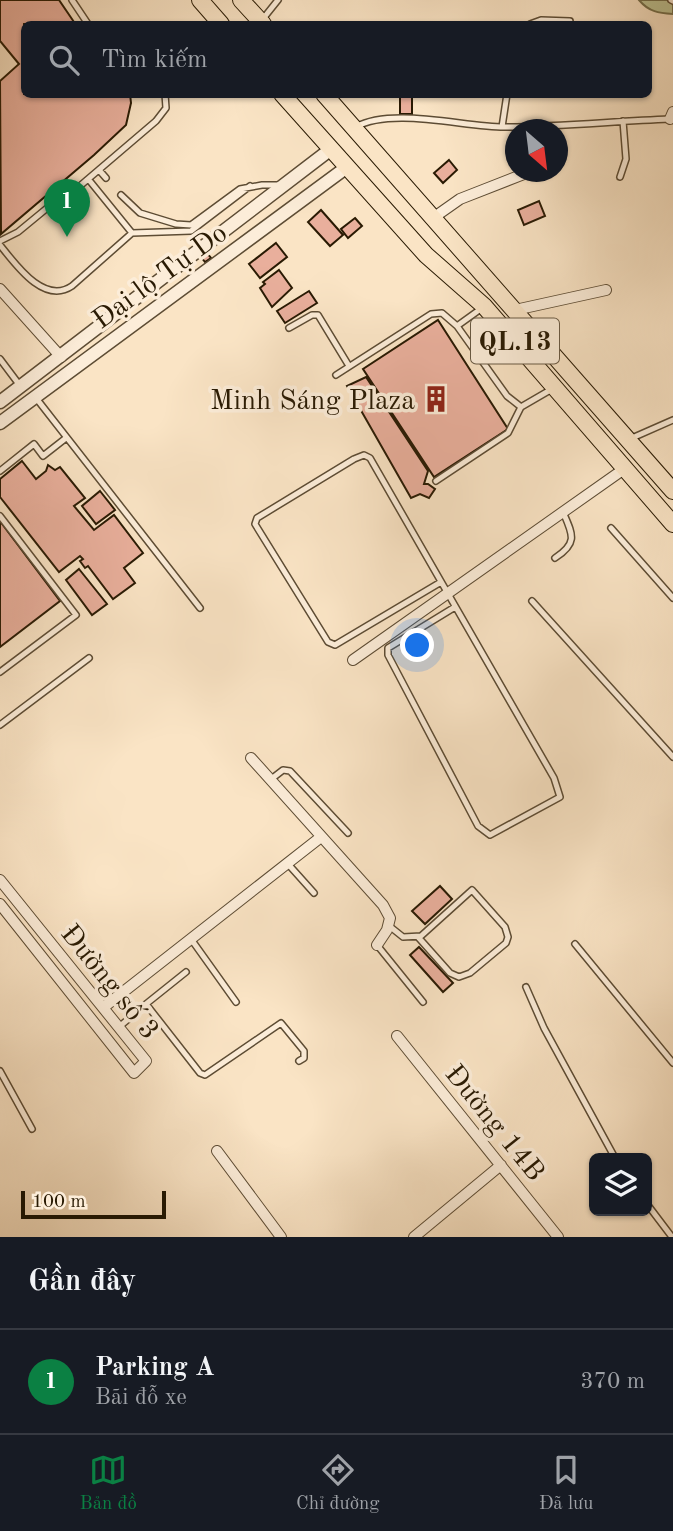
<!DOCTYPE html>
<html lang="vi">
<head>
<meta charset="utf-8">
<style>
  :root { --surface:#171b24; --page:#242831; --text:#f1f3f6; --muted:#9ea1a6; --line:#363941; --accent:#0b8043 }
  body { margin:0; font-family:"Old Standard TT",serif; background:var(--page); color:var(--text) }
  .controls { position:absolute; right:21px; bottom:21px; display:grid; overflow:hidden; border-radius:10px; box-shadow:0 2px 5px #0004 }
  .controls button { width:63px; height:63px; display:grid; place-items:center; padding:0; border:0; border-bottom:2px solid var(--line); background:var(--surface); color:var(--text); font:35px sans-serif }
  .compass { position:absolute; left:505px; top:119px; width:63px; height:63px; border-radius:50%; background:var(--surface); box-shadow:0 2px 5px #0004; rotate:152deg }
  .scale { position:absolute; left:21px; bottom:18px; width:145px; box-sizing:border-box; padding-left:7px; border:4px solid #291a03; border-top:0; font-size:19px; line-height:24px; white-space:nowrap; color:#291a03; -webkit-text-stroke:5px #fcedd9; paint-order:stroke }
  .you { position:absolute; left:418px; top:646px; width:24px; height:24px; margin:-18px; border:5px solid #fff; border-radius:50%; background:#1a73e8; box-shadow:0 0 0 10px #1a73e833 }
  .badge { display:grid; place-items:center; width:46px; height:46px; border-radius:50%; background:var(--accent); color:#fff; font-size:23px; font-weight:700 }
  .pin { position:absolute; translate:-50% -58px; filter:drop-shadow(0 2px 4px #0008) }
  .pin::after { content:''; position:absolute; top:37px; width:24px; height:21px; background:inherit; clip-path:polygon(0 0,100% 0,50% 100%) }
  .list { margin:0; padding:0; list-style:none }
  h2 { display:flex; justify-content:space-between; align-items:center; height:91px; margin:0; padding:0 28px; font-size:30px }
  h2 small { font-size:23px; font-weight:400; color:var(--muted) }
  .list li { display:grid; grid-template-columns:46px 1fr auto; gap:21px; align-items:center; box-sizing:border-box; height:105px; padding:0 28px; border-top:2px solid var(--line) }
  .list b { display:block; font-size:26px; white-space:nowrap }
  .list p { margin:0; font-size:23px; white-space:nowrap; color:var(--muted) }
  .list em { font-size:23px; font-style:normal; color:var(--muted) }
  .icon { flex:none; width:38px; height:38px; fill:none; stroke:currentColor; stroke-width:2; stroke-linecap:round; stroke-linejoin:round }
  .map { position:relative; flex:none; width:673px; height:1237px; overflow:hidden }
  .search { position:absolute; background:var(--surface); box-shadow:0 2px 5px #0004; left:21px; right:21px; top:21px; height:77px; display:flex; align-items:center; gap:18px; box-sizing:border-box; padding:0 24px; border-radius:10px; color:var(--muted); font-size:26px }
  .sheet { height:196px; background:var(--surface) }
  nav { display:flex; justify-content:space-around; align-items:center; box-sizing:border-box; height:98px; border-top:2px solid var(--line); background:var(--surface); font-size:19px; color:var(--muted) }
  nav a { display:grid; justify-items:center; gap:4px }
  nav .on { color:var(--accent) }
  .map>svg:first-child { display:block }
  .green { fill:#bec495; stroke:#746f4c; stroke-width:2 }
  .building { fill:#e9af9c; stroke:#291a03; stroke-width:2 }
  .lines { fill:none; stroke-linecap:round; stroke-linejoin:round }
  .service-casing { stroke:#5d4c34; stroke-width:8 }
  .minor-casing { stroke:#5d4c34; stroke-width:12 }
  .tertiary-casing { stroke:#5d4c34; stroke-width:15 }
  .trunk-casing { stroke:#291a03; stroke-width:18 }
  .service { stroke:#fcedd9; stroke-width:5 }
  .minor { stroke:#fcedd9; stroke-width:10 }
  .tertiary { stroke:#fcedd9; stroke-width:12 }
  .trunk { stroke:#fae4c5; stroke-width:16 }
  .labels { text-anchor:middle; stroke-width:7; stroke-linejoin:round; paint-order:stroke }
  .shield { fill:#fcedd9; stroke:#685943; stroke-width:2 }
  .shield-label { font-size:26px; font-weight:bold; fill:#291a03 }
  .street-label { font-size:28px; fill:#291a03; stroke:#fcedd9 }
  .poi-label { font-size:28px; fill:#291a03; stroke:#fcedd9; text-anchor:end }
</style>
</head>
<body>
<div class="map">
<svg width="673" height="1237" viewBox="0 0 673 1237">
  <rect width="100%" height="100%" fill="#fae4c5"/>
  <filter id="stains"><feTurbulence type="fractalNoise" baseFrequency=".00286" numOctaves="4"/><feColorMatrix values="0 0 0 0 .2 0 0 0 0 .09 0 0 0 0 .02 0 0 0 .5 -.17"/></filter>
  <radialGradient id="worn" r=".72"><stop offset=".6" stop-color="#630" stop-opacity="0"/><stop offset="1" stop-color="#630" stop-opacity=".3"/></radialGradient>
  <!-- green -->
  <path class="green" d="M639,0H673V14C659,13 649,12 639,0Z"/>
  <!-- building -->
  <path class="building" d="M0,0H59L74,22L73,24H24V94H130L131,103L126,125L94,155L1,234L0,81L19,64L0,41Z
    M400,94H412V114H400Z
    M449,160L457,170L443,183L434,173Z
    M539,201L545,216L524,225L518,210Z
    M321,210L343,235L330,246L308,222Z
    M355,218L362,226L348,238L341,229Z
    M276,243L287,257L260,278L249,264Z
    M207,253L211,258L205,262L201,257Z
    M279,270L292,288L272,307L260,288L265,284L263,282Z
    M309,291L317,303L285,323L277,311Z
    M438,320L508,429L434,477L363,369Z
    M366,377L428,471L424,484H428L435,489L429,498L420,494L411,498L347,386Z
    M22,461L36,479L46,471L48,465L55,470L60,467L85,498L74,506L94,530L114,515L143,553L124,568L135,583L113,599L88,566L85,568L80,561L83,559L80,556L59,572L0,497V479Z
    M100,491L115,510L96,524L82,506Z
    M0,521L60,601L0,647Z
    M79,569L107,604L92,615L66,580Z
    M440,886L452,899L425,924L412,911Z
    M419,947L453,983L443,992L410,955Z"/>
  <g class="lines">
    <defs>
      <path id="service" d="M72,0L88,24
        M671,0L673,1
        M262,20L278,0
        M530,24L541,20L570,21
        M356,127C392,107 464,127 504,127C559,127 615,121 670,119
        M502,127L507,94
        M99,170L106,178
        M620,177L626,159L623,121
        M89,180L132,233
        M121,195L140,213L176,224L191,225L240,189L262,185H280
        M0,241L18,232L52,204L74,191L156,121L166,108L165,94
        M0,245C16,265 44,305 72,286L132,233L191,231L250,186
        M457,326L482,308
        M289,328L312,315H318L349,366
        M0,359L21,387
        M336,375L431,314L442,313L457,326L507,396L521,407L552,389
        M36,398L200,608
        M632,438L673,420
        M0,471L34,444L43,456L66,438
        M436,481L508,433L521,407
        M0,516L76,615L0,672
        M611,528L673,598
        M555,558C578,543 573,535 563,512
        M441,582L335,645L328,642L255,524L257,518L354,459L364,455L370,458L554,778L560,797L490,835L478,826L388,655V648L455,607
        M532,601L673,757
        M0,725L89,658
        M270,780L283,770L290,771L348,833
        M288,864L314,893
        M388,925L403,937L421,936L472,890L505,927L508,937L506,943L470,973L459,977L450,973L418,937
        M191,939L236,1002
        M575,944L673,1063
        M377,945L423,1002
        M526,987L544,1028L615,1158
        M146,1004L186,972
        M119,1027L146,1004L200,1073L205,1075L281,1023L304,1051V1058L299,1061
        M0,1071L32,1129
        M647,1204L672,1237"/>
      <path id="minor" d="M670,119L673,112
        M433,218L460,199L529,172
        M0,289L61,357
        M515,310L606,290
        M353,660L624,469
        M251,758L383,905L390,918L387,930L377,945
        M0,880L146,1061L134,1073L0,904
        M104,1007L321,837
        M397,1036L558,1237
        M217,1151L281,1237
        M414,1237L501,1165"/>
      <path id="tertiary" d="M0,402L331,149
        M0,423L347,167"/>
      <path id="trunk" d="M200,0L221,24
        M241,0L263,24
        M282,94L426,255L484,306L673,524
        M324,94L673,491"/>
    </defs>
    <!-- service casing -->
    <use href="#service" class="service-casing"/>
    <!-- minor casing -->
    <use href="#minor" class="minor-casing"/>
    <!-- tertiary casing -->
    <use href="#tertiary" class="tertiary-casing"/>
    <!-- trunk casing -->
    <use href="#trunk" class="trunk-casing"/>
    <!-- service -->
    <use href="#service" class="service"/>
    <!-- minor -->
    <use href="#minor" class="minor"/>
    <!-- tertiary -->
    <use href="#tertiary" class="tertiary"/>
    <!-- trunk -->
    <use href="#trunk" class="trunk"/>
  </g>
  <!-- icons -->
  <defs>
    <symbol id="building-bare" viewBox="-9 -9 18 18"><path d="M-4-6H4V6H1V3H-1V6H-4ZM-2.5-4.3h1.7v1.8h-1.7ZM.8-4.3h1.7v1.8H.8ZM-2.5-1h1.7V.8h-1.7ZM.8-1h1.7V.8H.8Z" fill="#8f2418" stroke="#fcedd9" stroke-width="2.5" paint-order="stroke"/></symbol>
  </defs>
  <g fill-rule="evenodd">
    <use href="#building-bare" x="417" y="380" width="38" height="38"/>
  </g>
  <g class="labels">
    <!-- shield labels -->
    <rect class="shield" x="471" y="318.5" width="88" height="45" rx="5"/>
    <g class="shield-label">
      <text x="515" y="350">QL.13</text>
    </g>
    <!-- street labels -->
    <g class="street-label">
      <text transform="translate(159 275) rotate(-36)" y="10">Đại lộ Tự Do</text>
      <text transform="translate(111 981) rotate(51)" y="10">Đường số 3</text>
      <text transform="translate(496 1122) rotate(51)" y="10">Đường 14B</text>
    </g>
    <!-- poi labels -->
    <g class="poi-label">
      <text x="415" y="409">Minh Sáng Plaza</text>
    </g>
  </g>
  <rect width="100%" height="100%" filter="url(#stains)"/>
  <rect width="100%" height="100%" fill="url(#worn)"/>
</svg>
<div class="controls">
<button><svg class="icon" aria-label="layers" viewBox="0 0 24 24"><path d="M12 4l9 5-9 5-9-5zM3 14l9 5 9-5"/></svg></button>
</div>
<svg class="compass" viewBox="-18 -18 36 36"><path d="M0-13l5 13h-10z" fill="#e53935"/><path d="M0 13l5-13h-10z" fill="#9ea1a6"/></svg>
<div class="scale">100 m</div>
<div class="you"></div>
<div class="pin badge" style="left:67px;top:237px">1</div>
<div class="search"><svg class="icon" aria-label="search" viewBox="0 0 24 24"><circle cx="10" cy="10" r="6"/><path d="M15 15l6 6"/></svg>Tìm kiếm</div>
</div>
<section class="sheet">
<h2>Gần đây<small></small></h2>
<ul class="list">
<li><span class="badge">1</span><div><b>Parking A</b><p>Bãi đỗ xe</p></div><em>370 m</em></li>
</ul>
</section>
<nav>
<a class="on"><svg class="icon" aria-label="map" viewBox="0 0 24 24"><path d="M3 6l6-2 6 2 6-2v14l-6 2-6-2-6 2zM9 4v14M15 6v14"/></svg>Bản đồ</a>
<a><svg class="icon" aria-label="directions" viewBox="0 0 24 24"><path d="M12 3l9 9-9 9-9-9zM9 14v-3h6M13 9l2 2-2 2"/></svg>Chỉ đường</a>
<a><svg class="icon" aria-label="saved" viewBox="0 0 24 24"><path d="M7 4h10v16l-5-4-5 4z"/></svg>Đã lưu</a>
</nav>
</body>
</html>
